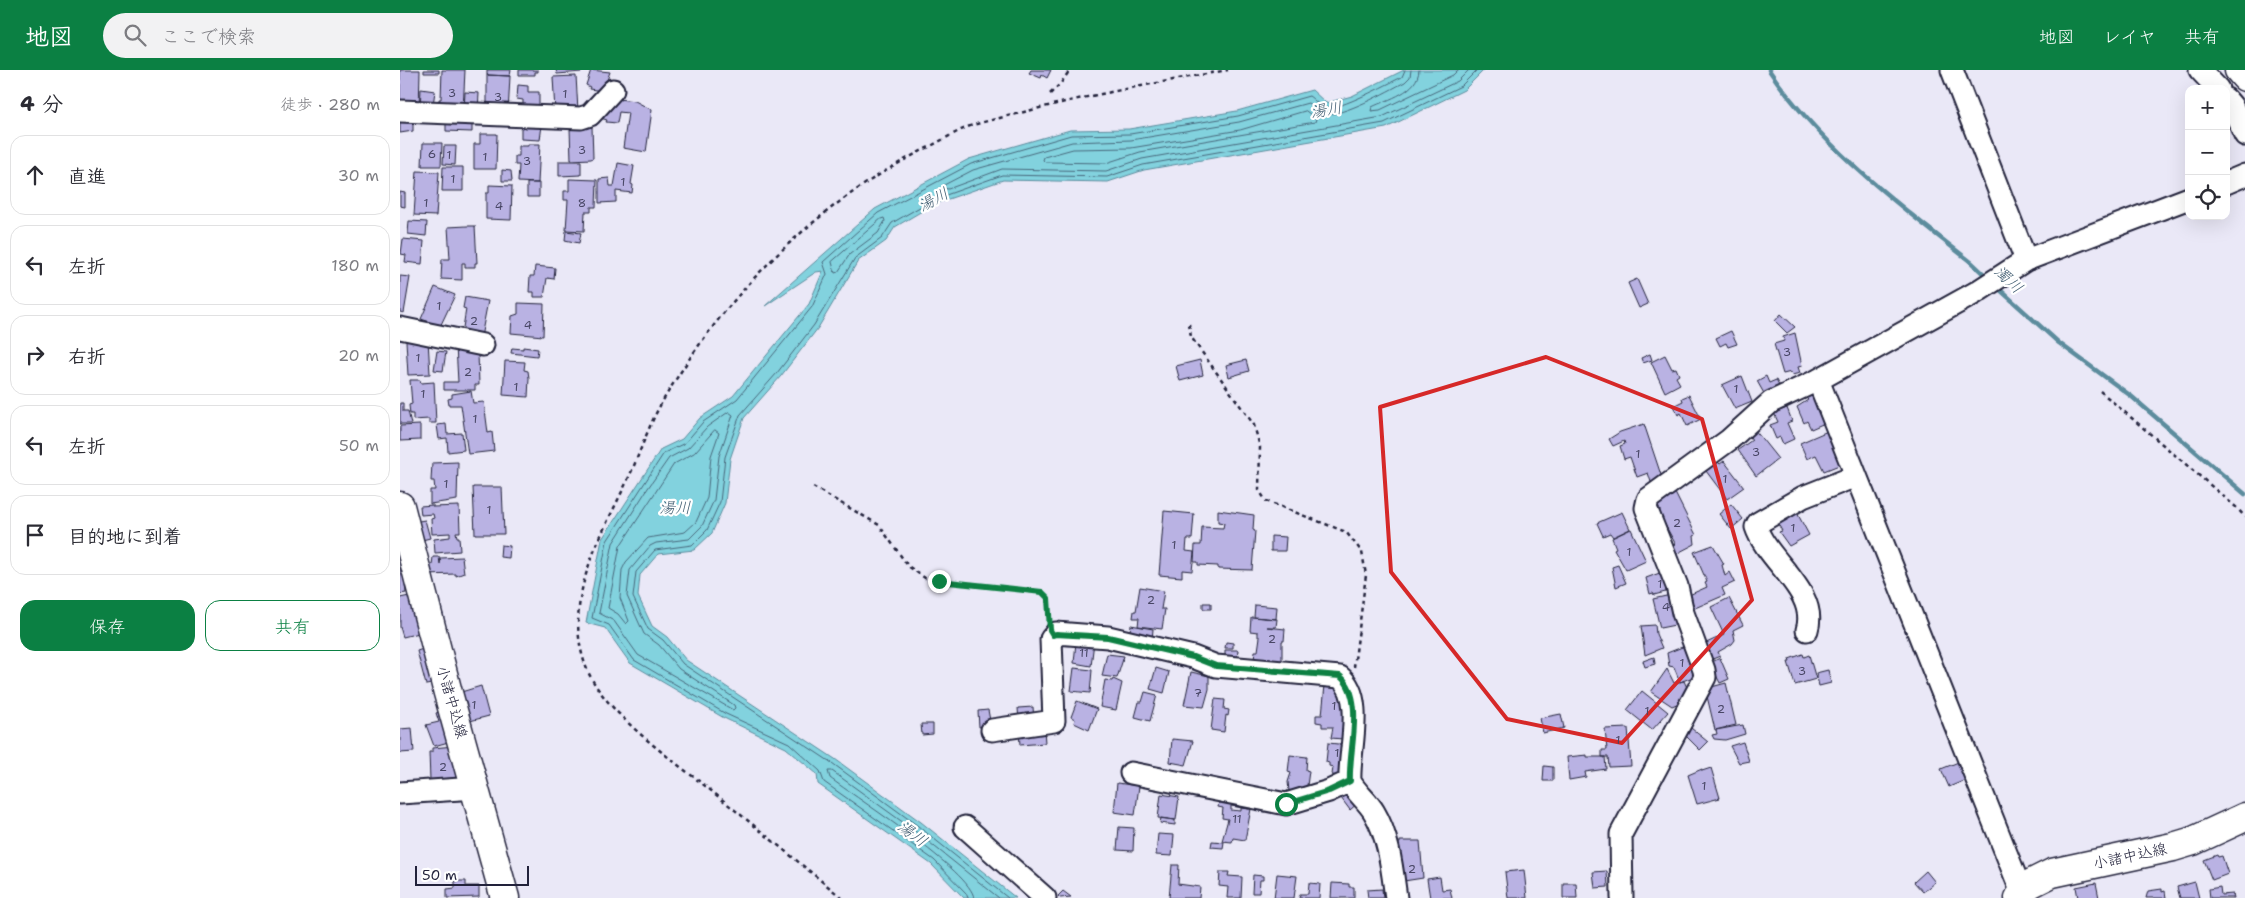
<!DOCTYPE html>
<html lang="ja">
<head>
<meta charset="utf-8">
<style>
  :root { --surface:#fff; --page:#f2f2f3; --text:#2b2b33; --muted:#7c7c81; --line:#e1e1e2; --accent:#0b8043 }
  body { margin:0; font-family:"Shantell Sans","Klee One",sans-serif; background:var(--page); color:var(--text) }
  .controls { position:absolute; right:15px; top:15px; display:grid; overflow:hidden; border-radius:10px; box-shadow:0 5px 20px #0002 }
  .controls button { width:45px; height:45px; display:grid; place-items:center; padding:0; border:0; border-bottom:1px solid var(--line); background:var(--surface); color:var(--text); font:25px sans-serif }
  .scale { position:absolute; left:15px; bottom:12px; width:114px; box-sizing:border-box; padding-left:5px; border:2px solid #22223b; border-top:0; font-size:14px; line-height:18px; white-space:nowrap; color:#22223b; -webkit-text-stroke:4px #fff; paint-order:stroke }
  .stop { position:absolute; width:15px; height:15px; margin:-11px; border:4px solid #0b8043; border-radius:50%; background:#fff }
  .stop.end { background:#0b8043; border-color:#fff; box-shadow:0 1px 5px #0008 }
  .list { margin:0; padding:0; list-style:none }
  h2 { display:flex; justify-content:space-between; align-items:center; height:65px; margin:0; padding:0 20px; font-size:21px }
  h2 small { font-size:16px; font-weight:400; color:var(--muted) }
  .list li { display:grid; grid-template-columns:32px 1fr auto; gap:15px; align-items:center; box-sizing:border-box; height:80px; margin:0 10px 10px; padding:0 10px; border:1px solid var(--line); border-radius:15px }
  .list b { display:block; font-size:19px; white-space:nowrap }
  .list em { font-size:16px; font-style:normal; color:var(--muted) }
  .actions { display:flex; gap:10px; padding:15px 20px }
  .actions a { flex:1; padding:11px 0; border:1px solid var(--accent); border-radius:15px; text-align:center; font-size:18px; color:var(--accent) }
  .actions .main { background:var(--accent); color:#fff }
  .icon { flex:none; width:28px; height:28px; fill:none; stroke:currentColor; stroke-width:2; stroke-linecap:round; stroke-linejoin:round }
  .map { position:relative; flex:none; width:1845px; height:828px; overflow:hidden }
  header { display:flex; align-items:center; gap:30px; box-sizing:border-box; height:70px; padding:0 25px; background:var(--accent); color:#fff }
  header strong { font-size:24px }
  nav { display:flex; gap:28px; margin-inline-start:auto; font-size:18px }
  .search { width:350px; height:45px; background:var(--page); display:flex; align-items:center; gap:12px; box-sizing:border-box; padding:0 18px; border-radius:28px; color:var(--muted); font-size:19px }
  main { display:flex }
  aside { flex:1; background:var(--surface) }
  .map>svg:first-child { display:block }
  .water { fill:#82d2de; stroke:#5c8c9d }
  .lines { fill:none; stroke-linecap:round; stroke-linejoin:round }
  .shore { stroke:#48687c; stroke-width:1 }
  .stream { stroke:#5c8c9d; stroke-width:4.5 }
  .building { fill:#b9b2e3; stroke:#22223b }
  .minor-casing { stroke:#22223b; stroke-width:25 }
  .major-casing { stroke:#22223b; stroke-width:31 }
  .highway-casing { stroke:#22223b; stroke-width:31 }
  .path { stroke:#22223b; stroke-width:2.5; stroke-dasharray:4 4; stroke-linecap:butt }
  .minor { stroke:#fff; stroke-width:21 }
  .major { stroke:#fff; stroke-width:28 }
  .highway { stroke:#fff; stroke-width:28 }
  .route { stroke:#0b8043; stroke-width:6 }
  .marked { fill:none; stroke:#d62828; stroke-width:4; stroke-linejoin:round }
  .labels { text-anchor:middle; stroke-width:4.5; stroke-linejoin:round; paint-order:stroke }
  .number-label { font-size:12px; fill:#484665 }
  .street-label { font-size:15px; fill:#22223b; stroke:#fff }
  .water-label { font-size:16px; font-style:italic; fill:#446074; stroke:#fff }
</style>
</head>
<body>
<header>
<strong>地図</strong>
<div class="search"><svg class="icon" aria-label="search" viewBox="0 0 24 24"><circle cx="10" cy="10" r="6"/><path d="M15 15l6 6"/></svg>ここで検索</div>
<nav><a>地図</a><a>レイヤ</a><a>共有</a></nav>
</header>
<main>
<aside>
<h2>4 分<small>徒歩 · 280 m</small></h2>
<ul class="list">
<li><svg class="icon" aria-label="ahead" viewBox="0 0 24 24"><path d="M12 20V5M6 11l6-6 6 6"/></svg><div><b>直進</b></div><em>30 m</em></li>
<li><svg class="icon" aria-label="left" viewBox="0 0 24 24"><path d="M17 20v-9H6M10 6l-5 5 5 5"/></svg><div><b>左折</b></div><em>180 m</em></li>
<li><svg class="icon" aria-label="right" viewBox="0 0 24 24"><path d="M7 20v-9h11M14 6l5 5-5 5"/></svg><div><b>右折</b></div><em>20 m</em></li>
<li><svg class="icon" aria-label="left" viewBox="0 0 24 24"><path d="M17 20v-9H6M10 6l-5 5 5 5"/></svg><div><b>左折</b></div><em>50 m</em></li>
<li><svg class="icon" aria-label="arrive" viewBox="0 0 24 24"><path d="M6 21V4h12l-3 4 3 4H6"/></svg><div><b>目的地に到着</b></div></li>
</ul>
<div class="actions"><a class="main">保存</a><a>共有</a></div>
</aside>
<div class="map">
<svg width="1845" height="828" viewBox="0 0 1845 828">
  <rect width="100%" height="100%" fill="#eae8f7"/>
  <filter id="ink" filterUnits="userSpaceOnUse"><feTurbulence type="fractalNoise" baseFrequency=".02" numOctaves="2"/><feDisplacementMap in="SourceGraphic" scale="10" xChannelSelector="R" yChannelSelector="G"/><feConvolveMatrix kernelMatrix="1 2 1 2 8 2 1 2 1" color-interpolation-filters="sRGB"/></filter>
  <g filter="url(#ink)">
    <!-- water -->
    <path class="water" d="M1004,0H1084L1064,20L986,58L744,100L708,112L603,110L534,134L495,157L486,171L458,191L418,258L381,306L344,348L330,389L325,433L312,463L294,480L258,484L240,505L238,526L252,556L267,567L286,590L435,689L521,752L616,828H564L531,794L418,714L417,704L386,678L324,648L230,593L205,558L186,553L202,469L261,379L282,369L300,348L333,326L409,234L423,201L416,202L365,236L475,139L569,89L670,60L729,59L837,41L912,20L926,33L952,26Z"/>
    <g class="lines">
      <!-- shore -->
      <path class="shore" d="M1011,0L1010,7L1005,12C988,21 942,47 924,44C918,43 913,36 908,33L839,52L731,70L672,72L573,100L544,115L542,118L548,119L602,99L706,101L742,89L982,47L1058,11L1069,0
        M1019,0C1018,22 988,29 972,37L971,41L980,40L1053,5L1058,0
        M906,41L916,49L915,52L740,82L706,93L645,92L643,90L644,87L673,79L731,78L840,60Z
        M481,149L484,148L485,151L478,163L450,184L438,202L435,203L432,192Z
        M329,342L333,345L319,386L314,430L302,456L289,469L256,473L250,476L230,500L227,526L244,564L259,575L279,599L334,635L335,638L333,640L238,585L214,551L199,543L213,473L248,418L269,388L288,378L307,357Z
        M315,360L319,363L311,386L307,428L296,452L285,462L248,468L226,492L222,500L220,528L229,551L226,554L218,544L208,538L220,476L274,394L294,383Z
        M568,828L566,823L534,790L424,712L420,701L389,673L326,644L234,590L209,555L192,548L207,471L264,383L285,373L303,352L337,329L412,237L427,204L423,192L478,143L571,94L671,65L730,64L838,46L909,26C914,29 920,37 925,38C940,40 987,14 1002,7L1005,0
        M574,828C572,802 455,727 430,708L428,701H432L515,761L599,828
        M608,828L518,756L432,693L283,594L263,570L248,559L233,527L236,502L255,480L292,475L307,460L320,432L325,387L340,345L377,303L414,255L455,188L482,168L492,153L532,130L602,105L707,107L743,95L984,53L1061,16L1077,0"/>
      <!-- stream -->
      <path class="stream" d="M1369,0C1421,77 1499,135 1571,192L1588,208
        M1597,217L1659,273L1731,326L1845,424"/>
    </g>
    <!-- building -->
    <path class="building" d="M0,0H20L19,40L0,39Z
      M24,0H39V3H24Z
      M42,0H65L63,42L39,37V29H41Z
      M87,0H111L110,6L87,5Z
      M119,0H138V2H135V5H119Z
      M156,0H182V2L157,4Z
      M191,0L210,2L203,21L189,19L190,17L186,15Z
      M631,0H651L647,8L642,5L641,8L629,3Z
      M87,5L110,6L108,44L80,42L81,33H87Z
      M176,6L178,41L155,42L153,7Z
      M118,15L128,16V22H139V46L123,36V30L117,29Z
      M21,19L35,21L33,35L20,40Z
      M65,22L79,23L78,42L64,41Z
      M218,29L235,31L252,40L246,82L223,78L228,43L219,42L217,53L206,52L207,50L197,47L209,30Z
      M0,49L13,50V61L0,63Z
      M46,52L72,53V62L46,61Z
      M121,54L142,55L140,70L121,69Z
      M192,57L193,88L191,89L171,90L170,58Z
      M80,64H97L96,99H74V74H80Z
      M23,73H42L41,96H22Z
      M128,74H140L138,113L118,112L119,95H115V86H119V76H128Z
      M44,76H56L55,95L43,94Z
      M159,91H181V105L159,106Z
      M218,93L234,96L231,114L233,115L232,123L216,121V132L199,133V109L209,108L210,116H214Z
      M43,97H63V121H42Z
      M102,100L111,101L112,111H102Z
      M17,101L39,102L36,146L14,145Z
      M169,109L197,110L196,137H191V142H185L184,161L166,160L168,130H164V121H169Z
      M127,113H139V127H127Z
      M89,115L112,116L111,150L86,149V123H89Z
      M0,122L5,123V137L0,136Z
      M9,151L27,152L26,166L8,164Z
      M67,156H75L77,193H75V197H65V193H62V210L41,209L42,189H50L48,157Z
      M166,161L181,163L179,173L165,170Z
      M3,169L24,171L22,194L5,192L6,185L1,184Z
      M135,196L155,198L154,209L147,208L144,227H134V222H129L130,206H134Z
      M0,206L10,207L4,243L0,242Z
      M1237,209L1248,234L1239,238L1228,213Z
      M35,217L55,225L37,263L27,259L30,252L21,249Z
      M65,227L88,231L81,267L62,264L66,239L63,238Z
      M118,233L144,234L143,266L111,263L112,246L118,244Z
      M1381,244L1395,257L1387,263L1375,251Z
      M1331,261L1337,274L1328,277L1326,273L1320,276L1316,268Z
      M1395,263L1402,296L1398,297L1400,303L1392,305L1391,302L1383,304L1374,274L1384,271L1383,267Z
      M28,270L30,304L8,305L6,271Z
      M56,276L70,280L69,283H78L79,315H75V320H44V312H58Z
      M123,277L138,279L137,286L111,283L112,278L123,279Z
      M37,281L46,282L43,301L34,300Z
      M1250,284L1252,290L1243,293L1241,288Z
      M1265,285L1272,299L1276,298L1279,305L1276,307L1280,314L1265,322L1251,292Z
      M800,290L803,305L780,311L776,296Z
      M846,290L849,301L829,307L826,295Z
      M105,291L125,292L124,300L128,301L129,308L128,327L103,325Z
      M1342,306L1352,332L1335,339L1322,315Z
      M1366,306L1369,313L1376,310L1381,320L1366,327L1357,311Z
      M10,310H20L21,313L34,312L36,353H29V349L13,350V344H10L9,335L12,334Z
      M71,321L73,333L84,332L88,363L92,362L94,381L68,384L61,335H49L48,329L52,328V324Z
      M1415,324L1427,352L1411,359L1407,351L1404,353L1397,337L1408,330L1406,328Z
      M1289,325L1301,349L1287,356L1281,343L1278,345L1273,336L1283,331L1282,328Z
      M0,333H3V341H8L11,354H0Z
      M1387,338L1392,351L1387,353L1394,369L1383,374L1380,367L1376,369L1370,355L1378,352L1374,343Z
      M46,354L47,364L62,363L64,380L48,382L47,368L39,369L37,355Z
      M1244,354L1263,411L1252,415L1248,403L1237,407L1230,387L1224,389L1220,376L1225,374L1224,371L1213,376L1209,369L1220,362Z
      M20,355V370L0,371V356Z
      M1354,359L1378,389L1356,406L1338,380L1352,370L1348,364Z
      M1430,360L1444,393L1424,401L1416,385L1407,389L1400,373Z
      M1324,391L1344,417L1327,429L1306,401L1318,392L1320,394Z
      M58,392L57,430L30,434V420H35L34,411H31L32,393Z
      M73,417H102L104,464H75Z
      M1273,419L1296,465L1294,466L1295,474L1272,486L1269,479L1274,476L1275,473L1258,442L1260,441L1255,431Z
      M1331,434L1343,449L1331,459L1319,444Z
      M33,435V437L59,436L60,462H56L57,467H59L60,481L35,483L34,469L50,467V463L32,464L31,449L34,448L33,444L21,445L20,436Z
      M818,440L854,445L853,460L855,461L852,500L818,499V496L798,495V492H794L795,475H801L802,457L823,458L824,453L818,452Z
      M764,441L794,444L792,469H787L786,481L794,482L792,501L782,500V507L759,505Z
      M1396,441L1409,465L1389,476L1379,462L1382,461L1378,454L1376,455L1374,450Z
      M1222,442L1230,459L1213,467L1210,463L1203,466L1197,453Z
      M25,450L30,468L18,471L13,452Z
      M1231,459L1246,491L1226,500L1214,479L1216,478L1212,468Z
      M871,466L886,467L885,481H871Z
      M101,475L110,476L109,488L100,487Z
      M1313,475L1324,494L1322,495L1325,506L1330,502L1335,512L1322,518L1325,525L1295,538L1289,525L1307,517L1305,513L1307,512L1294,482Z
      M33,487H39L40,494L41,488L62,487L64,503L56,506V504L27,505L24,494L32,495Z
      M0,490L4,501L6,523L0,524Z
      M1218,495L1226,513L1216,517L1212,497Z
      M1268,500L1273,520L1254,525L1253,523L1250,524L1246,508Z
      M740,517L764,521L761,539H765L762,559L738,556L739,548H733L734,541H736Z
      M1275,524V555L1260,558L1253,529Z
      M14,525L23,562L3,567L0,557V528Z
      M1329,528L1343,555L1333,560L1335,570L1332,574L1318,582L1320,586L1310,590L1304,574L1324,565L1311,537Z
      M803,533H811V539H803Z
      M855,535L877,537L876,549L854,547Z
      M851,547L877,549L876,557H867L885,559L884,571H882V593L854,590L855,581H858L860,567H858V562L850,561Z
      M731,555L753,559L752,571L729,566Z
      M1255,555L1256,564L1262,578L1245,585L1241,556Z
      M676,572H694L691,596L674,593Z
      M826,572L833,573V578H825Z
      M1290,574L1301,604L1280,612L1274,597L1269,596L1267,583Z
      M29,577L37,613L26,615L17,581Z
      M825,580H838L837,589L825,588Z
      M707,584L724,586L717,608L702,606Z
      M1403,584L1404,587L1409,585L1416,609L1395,615L1388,592H1390L1389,589Z
      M1254,587L1255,594L1245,597L1243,591Z
      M1320,588L1329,609L1320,613L1310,593Z
      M674,598L692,600L690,623L671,621Z
      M756,598L769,602L764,623L750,619Z
      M1267,599L1274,613L1284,611L1290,624L1278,631L1279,633L1272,636L1251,622Z
      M1428,600L1431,613L1419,616L1416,603Z
      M791,602L809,606V619L804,637L784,635Z
      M713,609L722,613L716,640L700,637L705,610L712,611Z
      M1326,613L1336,655L1315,660L1306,622L1308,618Z
      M925,615L942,616L946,641L943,669L931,668L933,657H922V653L916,652V645H922Z
      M81,616L89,646L66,652L58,623Z
      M1242,621L1268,642L1252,660L1227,640Z
      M745,622L757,625L750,651L735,647L739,632H742Z
      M815,629L825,630L824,639L829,640L828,646L826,645L824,662L811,660Z
      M677,631L697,639L689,660L674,653L675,649L671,647Z
      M633,637L634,651L619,652L618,638Z
      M45,640L52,671L34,676L26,655L39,652L36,643Z
      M588,640L591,656L579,657L578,641Z
      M1161,644L1164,658L1143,663L1140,648Z
      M521,654H533V664L522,665Z
      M1343,655L1345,664L1325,670L1314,669L1312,665L1317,664L1316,660Z
      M12,658L14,682L0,683V659Z
      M1228,658L1231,696L1209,697L1208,687H1202V680H1207L1205,659Z
      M1291,658L1308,672L1300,680L1284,664Z
      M644,659L645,673L620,675L619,661Z
      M772,669L793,671L786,695L770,692Z
      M1343,672L1349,691L1339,693L1330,676Z
      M928,673L948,675L944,706L932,705L933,697L929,696V693L926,692Z
      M55,676L62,714L33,715V710H30L29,682H32V678Z
      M890,685L907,687L906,700L909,701L906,723L886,728L887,721H889L888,712L891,703L888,702Z
      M1187,685V687H1205L1206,699L1185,702L1186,707L1169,710L1167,687Z
      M1561,691L1568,709L1549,717L1541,699Z
      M1144,696L1153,697V711H1143Z
      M1311,698L1320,728L1297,734L1288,705L1302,699V701Z
      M717,713L739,716L735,745L714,742Z
      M950,721L959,732L950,740L941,728Z
      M761,724L779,727L776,750L758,748Z
      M820,726L850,732L849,739L831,736V740L841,741V738L851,739L845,770L833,768L832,772L822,771L828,749L822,748L823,738L818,737Z
      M761,748L775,750V755L760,753Z
      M719,757L734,758L733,781L717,780Z
      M758,764L774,765L772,786L756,785Z
      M812,771L824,772L823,778L811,777Z
      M1000,771H1020L1023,808L1004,811L1002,789H999L997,773H1000Z
      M1817,785L1818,787L1822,786L1828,804L1812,810L1804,790Z
      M772,795H779L778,814L800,817L799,828H769Z
      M1124,800L1127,828H1108L1105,802Z
      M1207,801L1208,817L1195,818L1193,802Z
      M1526,801L1535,812L1523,822L1514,812Z
      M820,802H829L828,806L842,807L841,828H827L828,817L819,816Z
      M877,804L897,806L894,828H874Z
      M853,805L863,806V810H860L859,823H852Z
      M1040,807L1042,820L1050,819L1052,828H1030L1027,809Z
      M55,811H66V816H79V827L47,828V819L55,818Z
      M1795,812L1799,828H1780L1777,817Z
      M909,813L920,814L919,828H899L900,824H908Z
      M932,813L949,814V817H954V828H931Z
      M1163,813H1176L1177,828H1163Z
      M1696,813L1699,828H1678L1676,817Z
      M1820,817L1821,825L1833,824L1834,828H1810L1809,819Z
      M982,819L983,828H968L967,820Z
      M1762,819V822L1765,821L1766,828H1746L1748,821Z
      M663,821L671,827L660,828L658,826Z"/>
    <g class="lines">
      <defs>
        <path id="minor" d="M1552,0L1626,190
          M1800,0L1818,19
          M1826,29L1832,36L1845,65
          M0,41L181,48L190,45L213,20
          M1826,113L1845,105
          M0,258L83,275
          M1418,310L1622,823
          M1407,560C1419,522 1367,491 1356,457L1358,453L1403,427L1456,406
          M592,660L654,651L651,569L656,563L708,567L793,587L816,596L940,607C966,628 948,682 950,711C956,723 967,730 974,742C989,767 992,799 996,828
          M731,703L886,734L929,721L950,711
          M0,723L76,718
          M565,757L645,828
          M1222,828L1221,764L1305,607L1304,600L1283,543L1277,516L1246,438L1248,429L1329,370L1371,332L1418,310L1575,223L1626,190L1789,128"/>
        <path id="major" d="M0,436L48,623L105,828
          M1619,828L1628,815L1652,803L1773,777L1793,771L1845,747"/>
        <path id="highway" d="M1839,0L1845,7"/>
      </defs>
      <!-- minor casing -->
      <use href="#minor" class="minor-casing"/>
      <!-- major casing -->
      <use href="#major" class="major-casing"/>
      <!-- highway casing -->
      <use href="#highway" class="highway-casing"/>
      <!-- path -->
      <path class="path" d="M650,24L661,13L670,0
        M789,254L791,267L854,355L860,377L859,420L866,431L946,462L962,482L966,505L954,597
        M1700,321L1837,438L1845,447
        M413,417L479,455L508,496L525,508L539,511L642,522L648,528L649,548
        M442,828C400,793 357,758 314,723C276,692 201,642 185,594C162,527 202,465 229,407C240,383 248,357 261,334C324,225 416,133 529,77C542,70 556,62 570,56C589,50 609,46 628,41C694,24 761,12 828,0"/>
      <!-- minor -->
      <use href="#minor" class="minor"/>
      <!-- major -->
      <use href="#major" class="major"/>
      <!-- highway -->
      <use href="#highway" class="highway"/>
    </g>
  </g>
  <g class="lines" filter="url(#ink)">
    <!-- route -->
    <path class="route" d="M539,511L642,522L648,528L650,560L653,565L656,564L708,567L793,587L816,596L940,606C966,628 948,681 950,711L929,721L886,734"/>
  </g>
  <!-- marked area -->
  <path class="marked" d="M1146,287L1302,349L1352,530L1222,673L1107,649L991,502L980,337Z"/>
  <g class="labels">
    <!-- number labels -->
    <g class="number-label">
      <text x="52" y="27">3</text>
      <text x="165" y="28">1</text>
      <text x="98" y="31">3</text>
      <text x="182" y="84">3</text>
      <text x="32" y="88">6</text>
      <text x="49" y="89">1</text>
      <text x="85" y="91">1</text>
      <text x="127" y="95">3</text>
      <text x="53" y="113">1</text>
      <text x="223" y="116">1</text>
      <text x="26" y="137">1</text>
      <text x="182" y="137">8</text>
      <text x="99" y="140">4</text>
      <text x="39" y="240">1</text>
      <text x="74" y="255">2</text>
      <text x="128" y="259">4</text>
      <text x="1387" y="286">3</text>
      <text x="18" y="292">1</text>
      <text x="68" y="306">2</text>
      <text x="116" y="321">1</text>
      <text x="1336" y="323">1</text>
      <text x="23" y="328">1</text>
      <text x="75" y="353">1</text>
      <text x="1356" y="386">3</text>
      <text x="1238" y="388">1</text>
      <text x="1325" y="413">1</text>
      <text x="46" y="418">1</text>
      <text x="89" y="444">1</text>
      <text x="1277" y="457">2</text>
      <text x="1393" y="462">1</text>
      <text x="774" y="479">1</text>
      <text x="1229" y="486">1</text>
      <text x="1260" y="518">1</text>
      <text x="751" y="534">2</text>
      <text x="1266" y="541">4</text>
      <text x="872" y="573">2</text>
      <text x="684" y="587">11</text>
      <text x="1282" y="597">1</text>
      <text x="1402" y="605">3</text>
      <text x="798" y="627">7</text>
      <text x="74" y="639">1</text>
      <text x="934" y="640">1</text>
      <text x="1321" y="643">2</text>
      <text x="1247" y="645">1</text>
      <text x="1218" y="674">1</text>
      <text x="937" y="687">1</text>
      <text x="43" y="701">2</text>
      <text x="1304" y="720">1</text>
      <text x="837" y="753">11</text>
      <text x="1012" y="803">2</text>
    </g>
    <!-- street labels -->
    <g class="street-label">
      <text transform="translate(52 632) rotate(74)" y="5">小諸中込線</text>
      <text transform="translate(1730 786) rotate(-12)" y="5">小諸中込線</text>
    </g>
    <!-- water labels -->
    <g class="water-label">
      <text transform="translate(926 39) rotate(-9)" y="6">湯川</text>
      <text transform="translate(533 129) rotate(-28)" y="6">湯川</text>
      <text transform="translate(1609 209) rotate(43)" y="6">濁川</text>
      <text x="275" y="443">湯川</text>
      <text transform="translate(513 763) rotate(37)" y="6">湯川</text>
    </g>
  </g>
</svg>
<div class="controls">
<button>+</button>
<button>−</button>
<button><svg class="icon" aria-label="locate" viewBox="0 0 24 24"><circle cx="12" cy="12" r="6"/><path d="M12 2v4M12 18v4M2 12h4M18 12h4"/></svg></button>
</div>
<div class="scale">50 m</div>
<div class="stop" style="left:886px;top:734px"></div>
<div class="stop end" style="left:539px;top:511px"></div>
</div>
</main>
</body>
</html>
